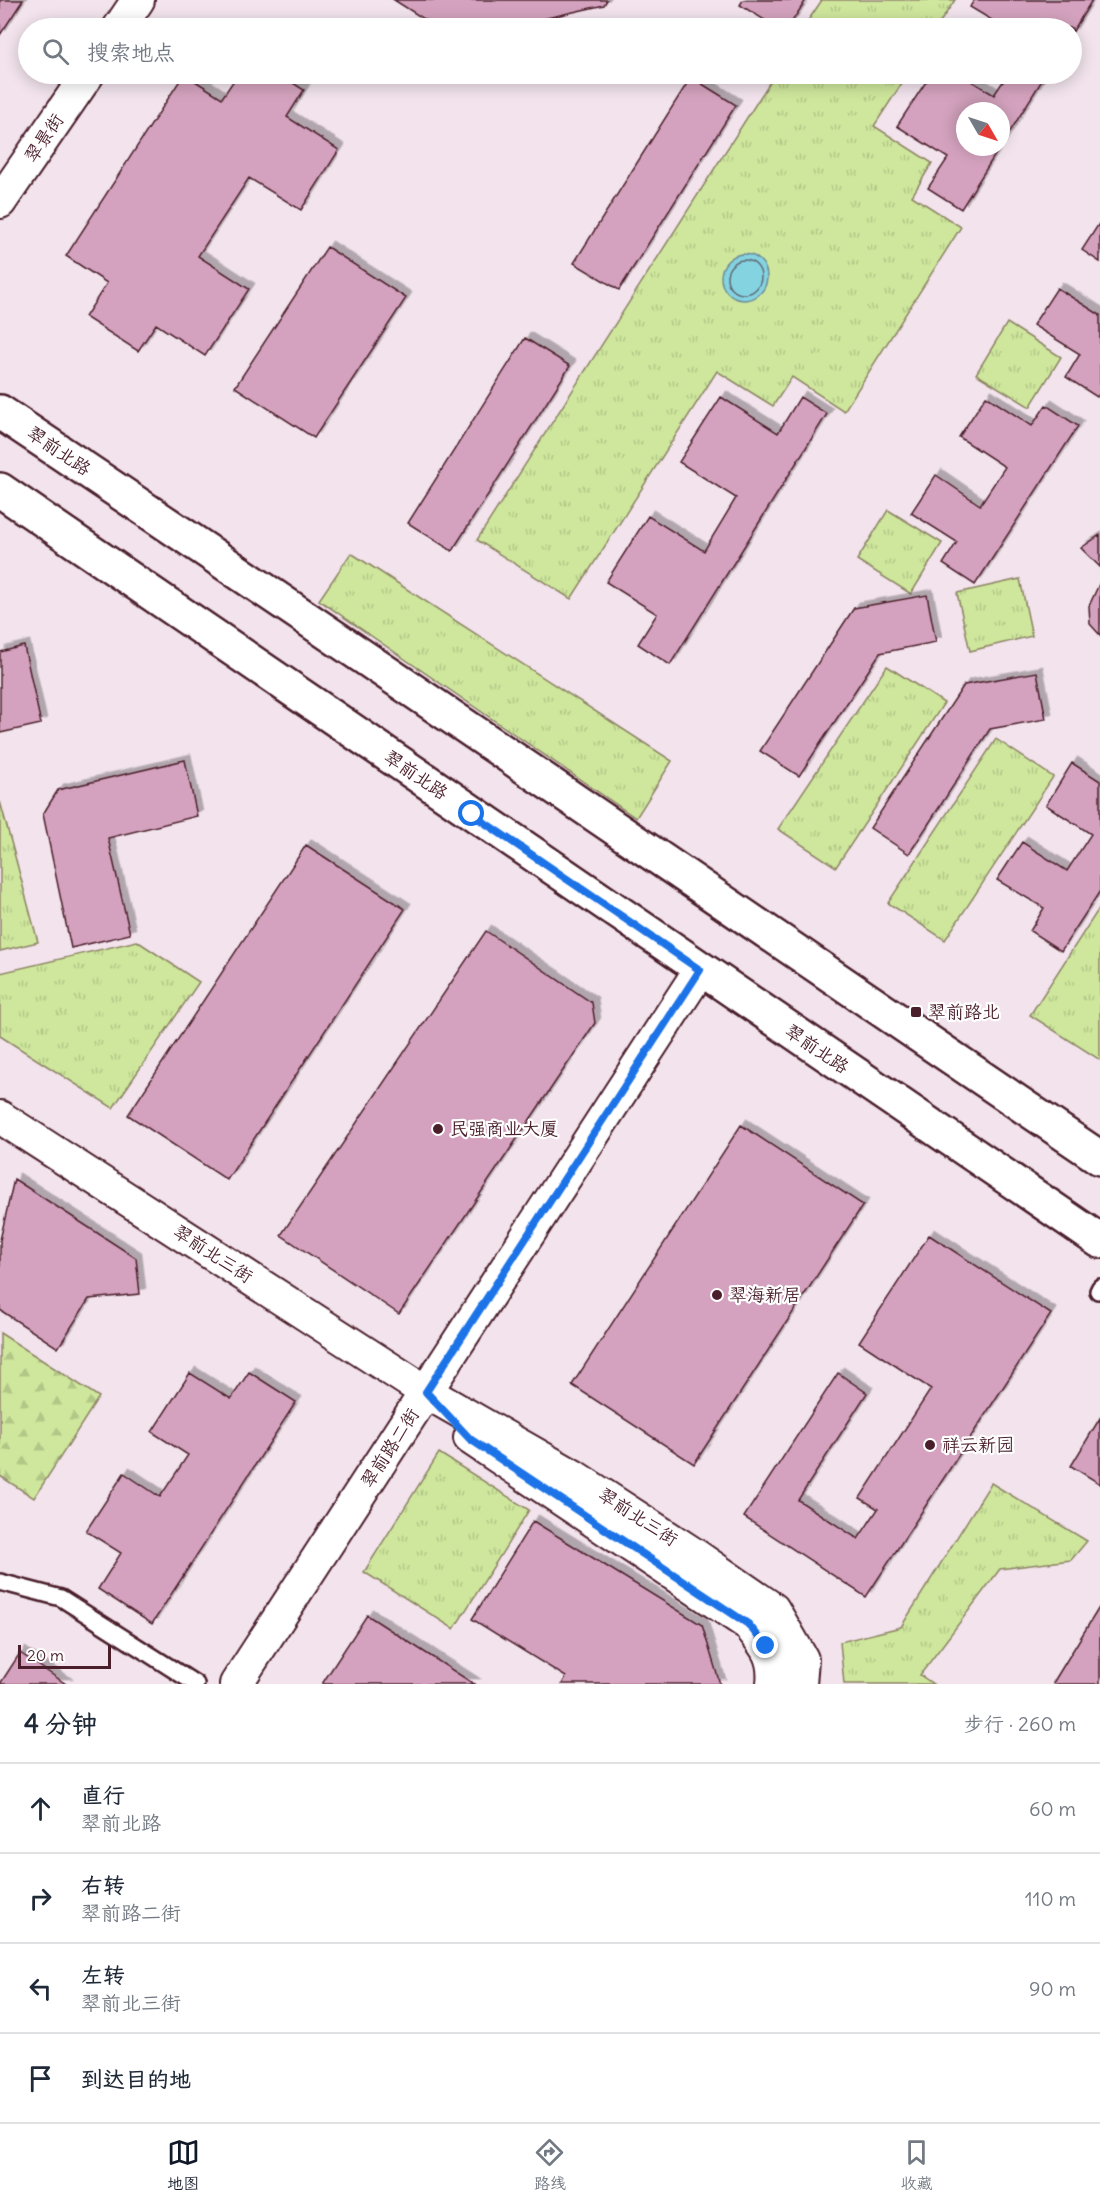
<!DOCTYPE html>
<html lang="zh">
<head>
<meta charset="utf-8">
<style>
  :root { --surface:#fff; --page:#f2f2f3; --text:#1f2937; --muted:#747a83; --line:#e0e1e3; --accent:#111827 }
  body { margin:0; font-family:Delius,"LXGW WenKai TC",sans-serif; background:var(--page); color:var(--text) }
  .compass { position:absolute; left:956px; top:102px; width:54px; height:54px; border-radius:50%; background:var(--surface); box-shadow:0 3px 15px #0003; rotate:129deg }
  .scale { position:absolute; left:18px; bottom:15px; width:93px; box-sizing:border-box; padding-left:6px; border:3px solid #4a1f2b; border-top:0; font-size:16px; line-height:21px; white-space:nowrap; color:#4a1f2b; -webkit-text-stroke:4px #fff; paint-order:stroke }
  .stop { position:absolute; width:18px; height:18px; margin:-14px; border:4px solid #1a73e8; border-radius:50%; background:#fff }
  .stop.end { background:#1a73e8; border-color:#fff; box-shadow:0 2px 6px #0008 }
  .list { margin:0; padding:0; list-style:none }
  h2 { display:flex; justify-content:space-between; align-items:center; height:78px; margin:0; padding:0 24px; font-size:26px }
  h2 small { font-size:20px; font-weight:400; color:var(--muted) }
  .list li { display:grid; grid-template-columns:39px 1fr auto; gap:18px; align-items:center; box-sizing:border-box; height:90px; padding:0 24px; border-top:2px solid var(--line) }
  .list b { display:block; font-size:22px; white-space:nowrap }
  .list p { margin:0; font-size:20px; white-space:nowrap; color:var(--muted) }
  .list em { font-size:20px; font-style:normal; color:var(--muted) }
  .icon { flex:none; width:33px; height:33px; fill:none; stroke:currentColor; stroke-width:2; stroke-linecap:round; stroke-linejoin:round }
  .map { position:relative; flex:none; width:1100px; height:1684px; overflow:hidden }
  .search { position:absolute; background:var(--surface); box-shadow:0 3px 15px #0003; left:18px; right:18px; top:18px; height:66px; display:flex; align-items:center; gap:15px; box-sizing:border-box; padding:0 21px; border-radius:33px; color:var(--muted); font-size:22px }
  .sheet { height:438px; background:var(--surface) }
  nav { display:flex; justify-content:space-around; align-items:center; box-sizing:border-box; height:84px; border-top:2px solid var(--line); background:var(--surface); font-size:16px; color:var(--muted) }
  nav a { display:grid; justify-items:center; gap:3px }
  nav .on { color:var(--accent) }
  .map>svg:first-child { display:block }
  .grass { fill:url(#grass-tufts); stroke:#8c8364; stroke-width:1.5 }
  .forest { fill:url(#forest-firs); stroke:#8c8364; stroke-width:1.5 }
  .water { fill:#84d3e1; stroke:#6d8b98; stroke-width:1.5 }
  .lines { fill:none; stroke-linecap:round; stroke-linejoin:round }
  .shore { stroke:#616774; stroke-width:1.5 }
  .building { fill:#d4a2be; stroke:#4a1f2b; stroke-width:1.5; filter:url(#shadow) }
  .lane-casing { stroke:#4a1f2b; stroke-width:20 }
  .street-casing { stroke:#4a1f2b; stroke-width:36 }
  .secondary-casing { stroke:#4a1f2b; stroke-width:38 }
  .lane { stroke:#fff; stroke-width:15 }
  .street { stroke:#fff; stroke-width:32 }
  .secondary { stroke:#fff; stroke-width:33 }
  .route { stroke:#1a73e8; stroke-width:8 }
  .poi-dot { fill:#4a1f2b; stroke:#fff; stroke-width:2 }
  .labels { text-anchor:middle; stroke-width:4.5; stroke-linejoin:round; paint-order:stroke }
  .street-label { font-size:18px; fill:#4a1f2b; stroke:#fff }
  .poi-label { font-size:18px; fill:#4a1f2b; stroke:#fff; text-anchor:start }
</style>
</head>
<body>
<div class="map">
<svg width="1100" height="1684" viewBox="0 0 1100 1684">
  <defs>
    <pattern id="grass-tufts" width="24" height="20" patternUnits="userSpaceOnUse" patternTransform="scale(1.5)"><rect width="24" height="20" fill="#cee79c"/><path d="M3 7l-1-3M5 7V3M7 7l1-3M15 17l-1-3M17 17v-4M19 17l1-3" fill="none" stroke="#b2c687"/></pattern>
    <pattern id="forest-firs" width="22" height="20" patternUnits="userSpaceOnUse" patternTransform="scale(1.5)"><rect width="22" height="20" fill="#cee79c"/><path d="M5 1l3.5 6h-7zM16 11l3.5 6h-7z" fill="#b2c687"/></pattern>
    <filter id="shadow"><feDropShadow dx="5.5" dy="-5.5" stdDeviation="0" flood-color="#0004"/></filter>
  </defs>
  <rect width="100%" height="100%" fill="#f2e3ec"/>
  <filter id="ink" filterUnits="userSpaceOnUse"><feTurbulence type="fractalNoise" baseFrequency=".0167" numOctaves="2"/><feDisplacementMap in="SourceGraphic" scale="12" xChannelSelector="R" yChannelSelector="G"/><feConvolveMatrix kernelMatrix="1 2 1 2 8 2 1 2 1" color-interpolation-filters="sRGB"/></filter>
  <g filter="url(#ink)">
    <!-- grass -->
    <path class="grass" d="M822,0H955L936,28H803Z
      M775,74H908L874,126L932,163L912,196L961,227L844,411L792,377L773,406L717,371L571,599L477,540Z
      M1007,323L1061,357L1030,407L976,374Z
      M888,510L942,543L911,594L857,560Z
      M351,553L672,761L636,818L319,600Z
      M1020,579L1032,636L970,651L957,593Z
      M887,666L944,703L836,867L778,829Z
      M996,739L1053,777L945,940L888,903Z
      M0,801L38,942L0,951Z
      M1100,907V1060L1030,1015Z
      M137,941L199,982L113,1108L0,1036V973Z
      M439,1453L529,1510L454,1629L364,1572Z
      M991,1483L1087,1541L1071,1560L1000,1569L920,1675L933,1684H844L840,1642L901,1627Z"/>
    <!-- forest -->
    <path class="forest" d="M0,1333L99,1397L34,1498L0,1476Z"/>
    <!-- water -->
    <path class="water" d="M721 277a23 23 0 1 1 46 0a23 23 0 1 1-46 0Z"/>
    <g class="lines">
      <!-- shore -->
      <path class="shore" d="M727 277a17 17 0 1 1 34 0a17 17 0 1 1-34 0Z"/>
    </g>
    <!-- building -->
    <path class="building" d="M0,0H23L0,35Z
      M394,0H607L604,5L503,28H438Z
      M743,0H806L788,28H778L740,5Z
      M974,0H1092L1072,33V28H1005L970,7Z
      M184,74L222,98L238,74H279L304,90L287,117L339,150L301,210L249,178L198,256L249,289L205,356L156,324L138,351L85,317L107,283L66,256Z
      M931,74H960L994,95L1008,74H1046L1001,146V111H965V147H1000L961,209L928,188L948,158L897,126Z
      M691,77L736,105L619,290L574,263Z
      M1100,222V262L1082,250Z
      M327,247L406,298L314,438L235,387Z
      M1057,288L1100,315V393L1097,397L1066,377L1080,354L1033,325Z
      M525,338L570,366L452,551L408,523Z
      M986,396L1032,426L1046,405L1078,426L975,585L943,564L957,542L911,513L936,475L980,505L1005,467L959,437Z
      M721,397L778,433L800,397L827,414L670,665L638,644L657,614L606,582L648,516L704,551L736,498L679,462Z
      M1100,535V567L1081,548Z
      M1100,582V635L1090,624L1089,606Z
      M927,595L936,642L880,653L799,776L760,751L854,608Z
      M24,646L41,724L0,733V652Z
      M1037,672L1046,719L990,729L909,854L870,828L964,685Z
      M185,760L197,816L108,838L130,934L71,948L43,814L58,790Z
      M1072,763L1100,781V891L1061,951L1030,931L1044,908L997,880L1022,842L1067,871L1091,834L1046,805Z
      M306,845L405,909L227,1180L128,1115Z
      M486,931L592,1003L595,1023L399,1314L281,1235Z
      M741,1125L863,1205L694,1464L572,1385Z
      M14,1179L136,1258L140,1294L89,1299L58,1348L0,1310V1240Z
      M929,1235L1051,1314L866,1597L744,1517L838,1373L867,1393L798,1500L858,1539L878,1509L860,1498L931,1389L859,1342Z
      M249,1372L296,1402L152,1624L98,1589L121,1553L86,1531L124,1473L160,1497L188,1455L152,1432L190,1373L231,1399Z
      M1100,1418V1484L1071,1466Z
      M533,1521L702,1625L720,1684H562L566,1677L472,1619Z
      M1100,1606V1684H1054L1053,1683Z
      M367,1615L474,1684H322Z
      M20,1653L66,1684H0Z"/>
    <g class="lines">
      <defs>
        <path id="lane" d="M1098,1291L1100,1287
          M0,1582L61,1598L196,1684"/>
        <path id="street" d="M119,28L138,0
          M0,202L88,74
          M0,1117L426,1392L575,1477L692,1553L773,1609L802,1659L800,1684
          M470,1438L748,1624C765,1645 776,1656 773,1684
          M236,1684L700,970"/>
        <path id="secondary" d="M0,412C369,658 733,910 1100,1158
          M0,490L1100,1241"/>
      </defs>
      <!-- lane casing -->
      <use href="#lane" class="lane-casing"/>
      <!-- street casing -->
      <use href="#street" class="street-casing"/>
      <!-- secondary casing -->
      <use href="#secondary" class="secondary-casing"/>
      <!-- lane -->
      <use href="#lane" class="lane"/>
      <!-- street -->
      <use href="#street" class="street"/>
      <!-- secondary -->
      <use href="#secondary" class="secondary"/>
    </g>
  </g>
  <g class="lines" filter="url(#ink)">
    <!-- route -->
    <path class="route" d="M472,814L700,970L426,1392L470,1439L748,1624L766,1646"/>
  </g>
  <!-- markers -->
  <g class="poi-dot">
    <rect x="910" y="1006" width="12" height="12" rx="3"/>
    <circle cx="438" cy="1129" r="6"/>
    <circle cx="717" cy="1295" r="6"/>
    <circle cx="930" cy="1445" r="6"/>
  </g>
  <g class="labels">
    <!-- street labels -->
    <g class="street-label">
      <text transform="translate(44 138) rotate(-56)" y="6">翠景街</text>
      <text transform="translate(59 451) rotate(34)" y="6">翠前北路</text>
      <text transform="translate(416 775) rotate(34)" y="6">翠前北路</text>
      <text transform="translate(817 1049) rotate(34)" y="6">翠前北路</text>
      <text transform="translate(213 1254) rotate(33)" y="6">翠前北三街</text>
      <text transform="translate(390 1448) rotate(-57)" y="6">翠前路二街</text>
      <text transform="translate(638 1517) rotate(33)" y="6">翠前北三街</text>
    </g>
    <!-- poi labels -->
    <g class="poi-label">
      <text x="928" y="1018">翠前路北</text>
      <text x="450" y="1135">民强商业大厦</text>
      <text x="729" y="1301">翠海新居</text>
      <text x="942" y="1451">祥云新园</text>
    </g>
  </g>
</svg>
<svg class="compass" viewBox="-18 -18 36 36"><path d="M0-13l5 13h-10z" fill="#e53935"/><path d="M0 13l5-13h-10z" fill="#747a83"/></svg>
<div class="scale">20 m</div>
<div class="stop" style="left:472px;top:814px"></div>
<div class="stop end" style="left:766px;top:1646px"></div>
<div class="search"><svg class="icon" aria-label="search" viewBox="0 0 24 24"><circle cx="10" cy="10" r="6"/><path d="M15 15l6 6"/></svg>搜索地点</div>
</div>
<section class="sheet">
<h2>4 分钟<small>步行 · 260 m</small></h2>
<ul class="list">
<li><svg class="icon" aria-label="ahead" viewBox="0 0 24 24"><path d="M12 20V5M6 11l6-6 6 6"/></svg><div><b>直行</b><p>翠前北路</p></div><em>60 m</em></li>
<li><svg class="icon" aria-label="right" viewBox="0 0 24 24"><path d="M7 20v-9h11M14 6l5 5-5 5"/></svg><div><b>右转</b><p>翠前路二街</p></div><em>110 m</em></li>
<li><svg class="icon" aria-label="left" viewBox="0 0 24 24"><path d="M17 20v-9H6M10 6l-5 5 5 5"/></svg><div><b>左转</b><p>翠前北三街</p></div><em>90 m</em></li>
<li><svg class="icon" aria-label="arrive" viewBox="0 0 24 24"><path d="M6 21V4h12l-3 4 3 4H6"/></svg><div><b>到达目的地</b></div></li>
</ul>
</section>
<nav>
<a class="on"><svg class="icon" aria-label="map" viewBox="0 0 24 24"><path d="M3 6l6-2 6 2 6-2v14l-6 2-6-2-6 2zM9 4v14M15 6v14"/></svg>地图</a>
<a><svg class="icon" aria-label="directions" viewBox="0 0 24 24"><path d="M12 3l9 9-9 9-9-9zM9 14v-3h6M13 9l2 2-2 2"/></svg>路线</a>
<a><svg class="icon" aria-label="saved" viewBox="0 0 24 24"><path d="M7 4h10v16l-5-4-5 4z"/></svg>收藏</a>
</nav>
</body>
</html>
